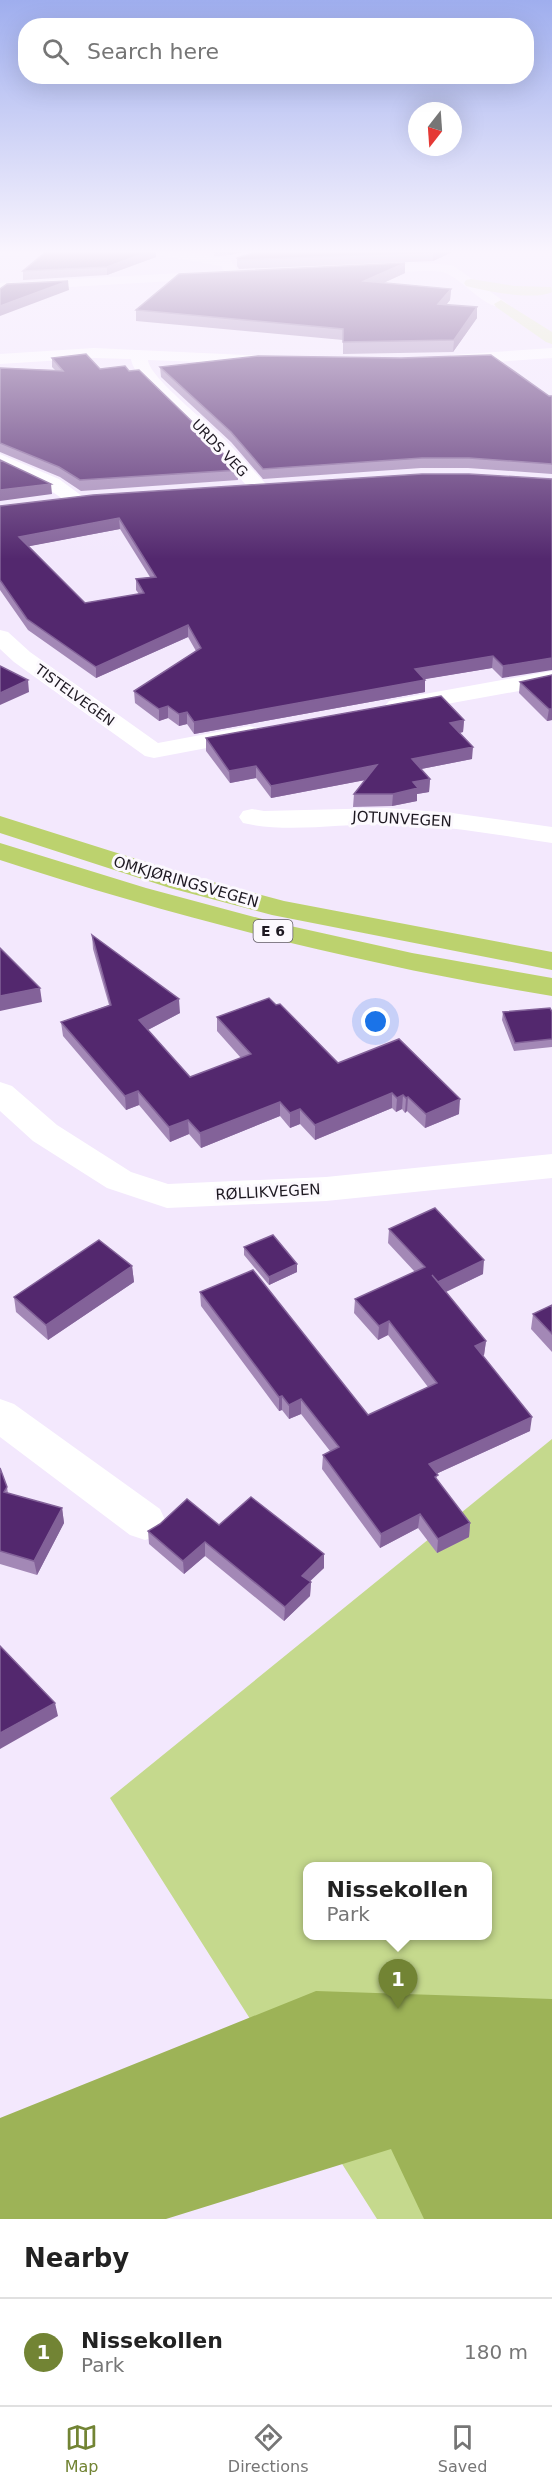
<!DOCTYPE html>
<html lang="en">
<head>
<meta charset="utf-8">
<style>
  :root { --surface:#fff; --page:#f2f2f2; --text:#222; --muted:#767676; --line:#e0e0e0; --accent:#728434 }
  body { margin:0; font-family:"DejaVu Sans",sans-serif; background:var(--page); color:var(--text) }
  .compass { position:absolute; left:408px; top:102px; width:54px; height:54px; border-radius:50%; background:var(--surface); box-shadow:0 6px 24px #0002; rotate:197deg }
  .you { position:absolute; left:376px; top:1022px; width:21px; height:21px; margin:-15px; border:4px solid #fff; border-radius:50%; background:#1a73e8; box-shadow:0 0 0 9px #1a73e833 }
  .badge { display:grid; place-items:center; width:39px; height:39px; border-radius:50%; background:var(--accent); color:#fff; font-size:20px; font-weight:700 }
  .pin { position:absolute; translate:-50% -50px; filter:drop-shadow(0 2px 3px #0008) }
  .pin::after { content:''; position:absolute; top:32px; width:21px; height:18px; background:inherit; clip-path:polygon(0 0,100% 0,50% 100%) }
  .popup { position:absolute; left:303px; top:1862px; width:189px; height:78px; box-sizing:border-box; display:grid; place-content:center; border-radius:12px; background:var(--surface); filter:drop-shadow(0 2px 4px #0005); font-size:20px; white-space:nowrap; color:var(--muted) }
  .popup b { font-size:22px; color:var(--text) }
  .popup::after { content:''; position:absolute; left:50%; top:100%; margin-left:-12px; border:12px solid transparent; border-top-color:var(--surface) }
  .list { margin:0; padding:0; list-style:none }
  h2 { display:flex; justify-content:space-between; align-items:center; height:78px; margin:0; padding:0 24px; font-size:26px }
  h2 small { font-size:20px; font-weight:400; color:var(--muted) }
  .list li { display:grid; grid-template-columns:39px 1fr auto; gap:18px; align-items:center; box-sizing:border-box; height:108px; padding:0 24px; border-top:2px solid var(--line) }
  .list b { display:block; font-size:22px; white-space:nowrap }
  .list p { margin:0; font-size:20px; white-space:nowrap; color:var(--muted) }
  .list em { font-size:20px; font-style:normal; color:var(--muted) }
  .icon { flex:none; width:33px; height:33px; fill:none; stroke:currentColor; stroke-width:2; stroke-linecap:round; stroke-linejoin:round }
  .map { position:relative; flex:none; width:552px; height:2219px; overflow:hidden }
  .search { position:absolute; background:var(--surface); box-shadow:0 6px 24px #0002; left:18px; right:18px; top:18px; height:66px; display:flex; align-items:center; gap:15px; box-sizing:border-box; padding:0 21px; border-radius:24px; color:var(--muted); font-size:22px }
  .sheet { height:186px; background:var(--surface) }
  nav { display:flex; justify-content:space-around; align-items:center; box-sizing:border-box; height:84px; border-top:2px solid var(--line); background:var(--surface); font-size:16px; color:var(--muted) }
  nav a { display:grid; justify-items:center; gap:3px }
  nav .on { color:var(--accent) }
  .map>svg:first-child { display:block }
  .green { fill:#c5d98d; fill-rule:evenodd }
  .forest { fill:#9db357 }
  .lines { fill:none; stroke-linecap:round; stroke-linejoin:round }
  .minor { fill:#fff; fill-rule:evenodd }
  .tertiary { fill:#fff; fill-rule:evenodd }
  .secondary { fill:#e6eec8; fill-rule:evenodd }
  .trunk { fill:#bcd26e; fill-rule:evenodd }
  .wall { fill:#a388b6; fill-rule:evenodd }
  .shaded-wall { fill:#836299 }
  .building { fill:#53286e; stroke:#836299; stroke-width:1.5; fill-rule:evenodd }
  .labels { text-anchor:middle; stroke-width:6; stroke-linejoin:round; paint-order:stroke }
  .far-street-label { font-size:14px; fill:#1e1922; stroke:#fcf9fe }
  .shield { fill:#fcf9fe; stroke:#615c64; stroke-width:1.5 }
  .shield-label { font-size:14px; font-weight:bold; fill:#1e1922 }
  .street-label { font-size:15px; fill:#1e1922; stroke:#fcf9fe }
</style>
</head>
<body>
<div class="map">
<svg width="552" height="2219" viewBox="0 0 552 2219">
  <rect width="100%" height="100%" fill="#f3e8fd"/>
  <!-- green -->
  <path class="green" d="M552,1439V2219H377L110,1798ZM308,1866H488V1936H308Z"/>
  <!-- forest -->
  <path class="forest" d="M316,1991L552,1999V2219H424L391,2149L166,2219H0V2118Z"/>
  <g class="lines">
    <!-- minor -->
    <path class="minor" d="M0,249H64L57,253L0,256Z
      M140,249H167L231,260L240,275L233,279L228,278L221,266L147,253Z
      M94,348L290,357L292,360L290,363L284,365L148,360C149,377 209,424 224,439C238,453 251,468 265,483L267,487L265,491H251C238,476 225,460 210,445C193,429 133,380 131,359L94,358L0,364V354Z
      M552,348V358L452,365L444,360L452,355Z
      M0,454L59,479L86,499L83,503H69L45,487L0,467Z
      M0,630L8,632L30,652L158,743L249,726L258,728L261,733L258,738L249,740L154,758L145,756L14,662L0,649Z
      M552,671V685L397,713L389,711L385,706L389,701L397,699Z
      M386,808L452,813L552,827V843C497,835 440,824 384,824C339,824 286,833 243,823L239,817L243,811L252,809L264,811Z
      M0,1082L12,1086L57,1125L131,1172L168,1184L326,1177L552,1154V1178L326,1201L167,1208L107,1188L33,1141L0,1111Z
      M0,1399L14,1404L160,1509L166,1522L160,1535L145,1540L130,1535L0,1437Z"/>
    <!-- tertiary -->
    <path class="tertiary" d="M409,262L452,265L508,304L506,307C486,312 461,276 442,272C424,268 364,278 354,268L361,264Z
      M219,271L226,275L224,278L0,291V283Z"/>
    <!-- secondary -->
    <path class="secondary" d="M471,279L515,286L551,287L552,292C534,301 486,291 466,286L464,283L466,280Z
      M501,300L552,332V344L546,342L496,307L494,304Z"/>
    <!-- trunk -->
    <path class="trunk" d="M0,816L190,876L284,901L552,952V970L272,915L170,888L0,833Z
      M0,843L146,888L277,923L412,953L552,978V996C364,965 181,919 0,860Z"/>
  </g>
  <!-- wall -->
  <path class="wall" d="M214,249H254L230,255L214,256Z
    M264,249H459L433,261L239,269L237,266V258Z
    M156,257L107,275L23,280V271Z
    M405,273L383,283L451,289L450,300L446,305L477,318L453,352L343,354V340L136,321V310Z
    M52,358L100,369L129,371L238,470V480L81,491L60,477L0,452V368L55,370L52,367Z
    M160,367L552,396V474L468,468H421L263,479L231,442L161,377Z
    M552,479L502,678L492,668L424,679L425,680V692L194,734L187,724L179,726L168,718L159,721L135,703L134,691L196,651L188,637L96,678L28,630L0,590V506ZM120,529L150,577L136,579V590L139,594L85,603L29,546Z
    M552,675V720L547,721L519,693L520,682Z
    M464,720L463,732L460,733L472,759L421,769L430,779L429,792L417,794V801L392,806L353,807L354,794L365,780L271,798L256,778L230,783L206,751V738Z
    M92,935L180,1013L148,1030L190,1077L241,1058L217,1031V1017L276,1005L338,1063L459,1114L425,1128L407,1111L405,1113L402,1109L396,1112L392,1108L315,1140L300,1124L290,1128L280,1116L201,1148L189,1134L170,1142L139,1105L126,1110L63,1036L61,1022L109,1005L93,949Z
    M503,1012H552V1047L514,1051L502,1020Z
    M389,1229L483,1274L446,1292L486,1341L484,1355L483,1356L530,1431L436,1474L437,1480L470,1523L469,1537L437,1553L418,1528L380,1548L322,1469L323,1455L330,1451L301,1414L289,1419L282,1410L279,1411L201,1306L200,1292L368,1415L428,1387L388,1335L378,1340L354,1313L355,1299L415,1272L388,1243Z
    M244,1247L297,1272L269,1285L244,1255Z
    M132,1266L134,1282L48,1340L16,1312L14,1297Z
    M552,1305V1352L531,1329L533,1314Z
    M0,1468L7,1487L8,1493L62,1508L64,1523L37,1575L0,1564Z
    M219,1525L324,1554V1568L309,1581L311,1582L310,1596L284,1621L205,1556L184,1574L149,1544L148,1531Z"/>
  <!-- shaded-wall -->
  <path class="shaded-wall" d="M156,249V257L107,275V267Z
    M230,249H254L230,255Z
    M441,249H459L433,261V252Z
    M405,263V273L364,292V281Z
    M68,281L69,290L0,316V306Z
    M451,289L450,300L438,315V304Z
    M477,307V318L453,352L454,340Z
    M51,484L52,494L0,501V490Z
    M119,518L120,529L20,548L19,537Z
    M188,625V637L96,678V667Z
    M493,656L492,668L414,681L415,669Z
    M552,658V670L502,678L503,666Z
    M28,680L29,692L0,705V693Z
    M425,680V692L194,734V722Z
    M168,706V718L159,721V709Z
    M549,709H552V720L547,721Z
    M187,712V724L179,726V714Z
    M464,720L463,732L449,735L450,723Z
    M473,747L472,759L411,771L412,759Z
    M377,765L376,778L271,798V786Z
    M256,766V778L230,783L229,771Z
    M430,779L429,792L417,794V801L392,806L393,794L413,782Z
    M40,988L42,1002L0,1011V996Z
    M179,999L180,1013L140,1034L139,1020Z
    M138,1091L139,1105L126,1110L125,1096Z
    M392,1093V1108L315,1140V1125Z
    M403,1095L402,1109L396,1112L397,1098Z
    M408,1097L407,1111L405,1113L406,1098Z
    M460,1099L459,1114L425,1128L426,1114Z
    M280,1102V1116L201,1148L200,1133Z
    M300,1109V1124L290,1128V1113Z
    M188,1120L189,1134L170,1142L169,1127Z
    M484,1260L483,1274L437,1296L438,1282Z
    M297,1264V1272L269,1285V1277Z
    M132,1266L134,1282L48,1340L46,1325Z
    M389,1321L388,1335L378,1340L379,1326Z
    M486,1341L484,1355L473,1360L475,1346Z
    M282,1396V1410L279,1411V1397Z
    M301,1399V1414L289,1419V1405Z
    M532,1417L530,1431L427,1478L429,1464Z
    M62,1508L64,1523L37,1575L34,1561Z
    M420,1514L418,1528L380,1548L381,1534Z
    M470,1523L469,1537L437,1553L438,1539Z
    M205,1542V1556L184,1574L183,1561Z
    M324,1554V1568L302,1589V1576Z
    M311,1582L310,1596L284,1621L285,1607Z
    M55,1703L58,1716L0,1749V1733Z"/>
  <!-- building -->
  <path class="building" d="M49,249H156L107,267L23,271Z
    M264,249H441L433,252L239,260L237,258Z
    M405,263L364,281L451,289L438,304L477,307L454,340L343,342V329L136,310L179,274Z
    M68,281L0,306V289L7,284Z
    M86,354L100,369L125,366L129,371L139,370L210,439L238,470L80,480L59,467L0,443V368L63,371L52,358Z
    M491,355L549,396H552V464L469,458H422L263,469L231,432L160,367L258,356L401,358Z
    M0,460L51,484L0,490Z
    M422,474H469L552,479V658L503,666L493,656L415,669L425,680L194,722L187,712L179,714L168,706L159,709L134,691L201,648L188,625L96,667L27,619L0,580V506L93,495ZM119,518L156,577L136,579L144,593L85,603L19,537Z
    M0,666L28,680L0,693Z
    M552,675V709H549L520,682Z
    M441,696L464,720L450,723L473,747L412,759L430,779L413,782L418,788L393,794H354L377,765L271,786L256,766L229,771L206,738Z
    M92,935L179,999L139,1020L190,1077L251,1054L217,1017L269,998L276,1005L280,1004L338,1063L399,1039L460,1099L426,1114L408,1097L406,1098L403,1095L397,1098L392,1093L315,1125L300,1109L290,1113L280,1102L200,1133L188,1120L169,1127L138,1091L125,1096L61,1022L111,1005Z
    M0,948L40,988L0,996Z
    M550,1008L552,1012V1039L515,1043L503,1012Z
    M435,1208L484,1260L438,1282L432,1275L486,1341L475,1346L532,1417L429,1464L438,1475L435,1477L470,1523L438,1539L420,1514L381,1534L323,1455L339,1447L301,1399L289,1405L282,1396L279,1397L200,1292L253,1270L368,1415L437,1383L389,1321L379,1326L355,1299L425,1267L389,1229Z
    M273,1235L297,1264L269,1277L244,1247Z
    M99,1240L132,1266L46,1325L14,1297Z
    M552,1305V1334L533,1314Z
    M0,1468L7,1487L4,1492L62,1508L34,1561L0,1551Z
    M251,1497L324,1554L302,1576L311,1582L285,1607L205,1542L183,1561L148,1531L160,1524L187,1499L219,1525Z
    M0,1646L55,1703L0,1733Z"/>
  <!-- sky -->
  <linearGradient id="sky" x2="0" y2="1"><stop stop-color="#9faeee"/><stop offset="0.45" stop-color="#faf5fe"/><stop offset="1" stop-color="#faf5fe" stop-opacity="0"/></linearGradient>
  <rect width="552" height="559" fill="url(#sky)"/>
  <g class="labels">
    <!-- far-street labels -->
    <g class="far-street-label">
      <text transform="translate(220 448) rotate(46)" y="5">URDS VEG</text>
      <text transform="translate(75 695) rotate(36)" y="5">TISTELVEGEN</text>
    </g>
    <!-- shield labels -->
    <rect class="shield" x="253.5" y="920" width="39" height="22" rx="4.5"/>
    <g class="shield-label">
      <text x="273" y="936">E 6</text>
    </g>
    <!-- street labels -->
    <g class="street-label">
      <text transform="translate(402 819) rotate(3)" y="5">JOTUNVEGEN</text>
      <text transform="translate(186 882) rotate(16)" y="5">OMKJØRINGSVEGEN</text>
      <text transform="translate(268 1192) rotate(-3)" y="5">RØLLIKVEGEN</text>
    </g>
  </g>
</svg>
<svg class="compass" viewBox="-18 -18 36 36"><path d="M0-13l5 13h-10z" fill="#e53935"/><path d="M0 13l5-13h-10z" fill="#767676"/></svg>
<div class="you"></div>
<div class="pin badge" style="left:398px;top:2009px">1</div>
<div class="popup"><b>Nissekollen</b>Park</div>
<div class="search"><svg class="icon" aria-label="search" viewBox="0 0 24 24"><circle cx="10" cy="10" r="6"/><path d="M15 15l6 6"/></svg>Search here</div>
</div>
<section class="sheet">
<h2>Nearby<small></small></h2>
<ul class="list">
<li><span class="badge">1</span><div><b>Nissekollen</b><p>Park</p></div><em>180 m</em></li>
</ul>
</section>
<nav>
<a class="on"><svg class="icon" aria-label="map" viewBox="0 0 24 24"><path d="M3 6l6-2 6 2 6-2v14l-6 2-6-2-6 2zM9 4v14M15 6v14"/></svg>Map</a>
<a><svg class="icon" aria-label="directions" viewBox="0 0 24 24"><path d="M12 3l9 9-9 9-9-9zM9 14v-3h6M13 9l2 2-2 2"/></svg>Directions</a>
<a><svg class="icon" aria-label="saved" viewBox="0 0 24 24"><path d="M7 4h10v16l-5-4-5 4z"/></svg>Saved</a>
</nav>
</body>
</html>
